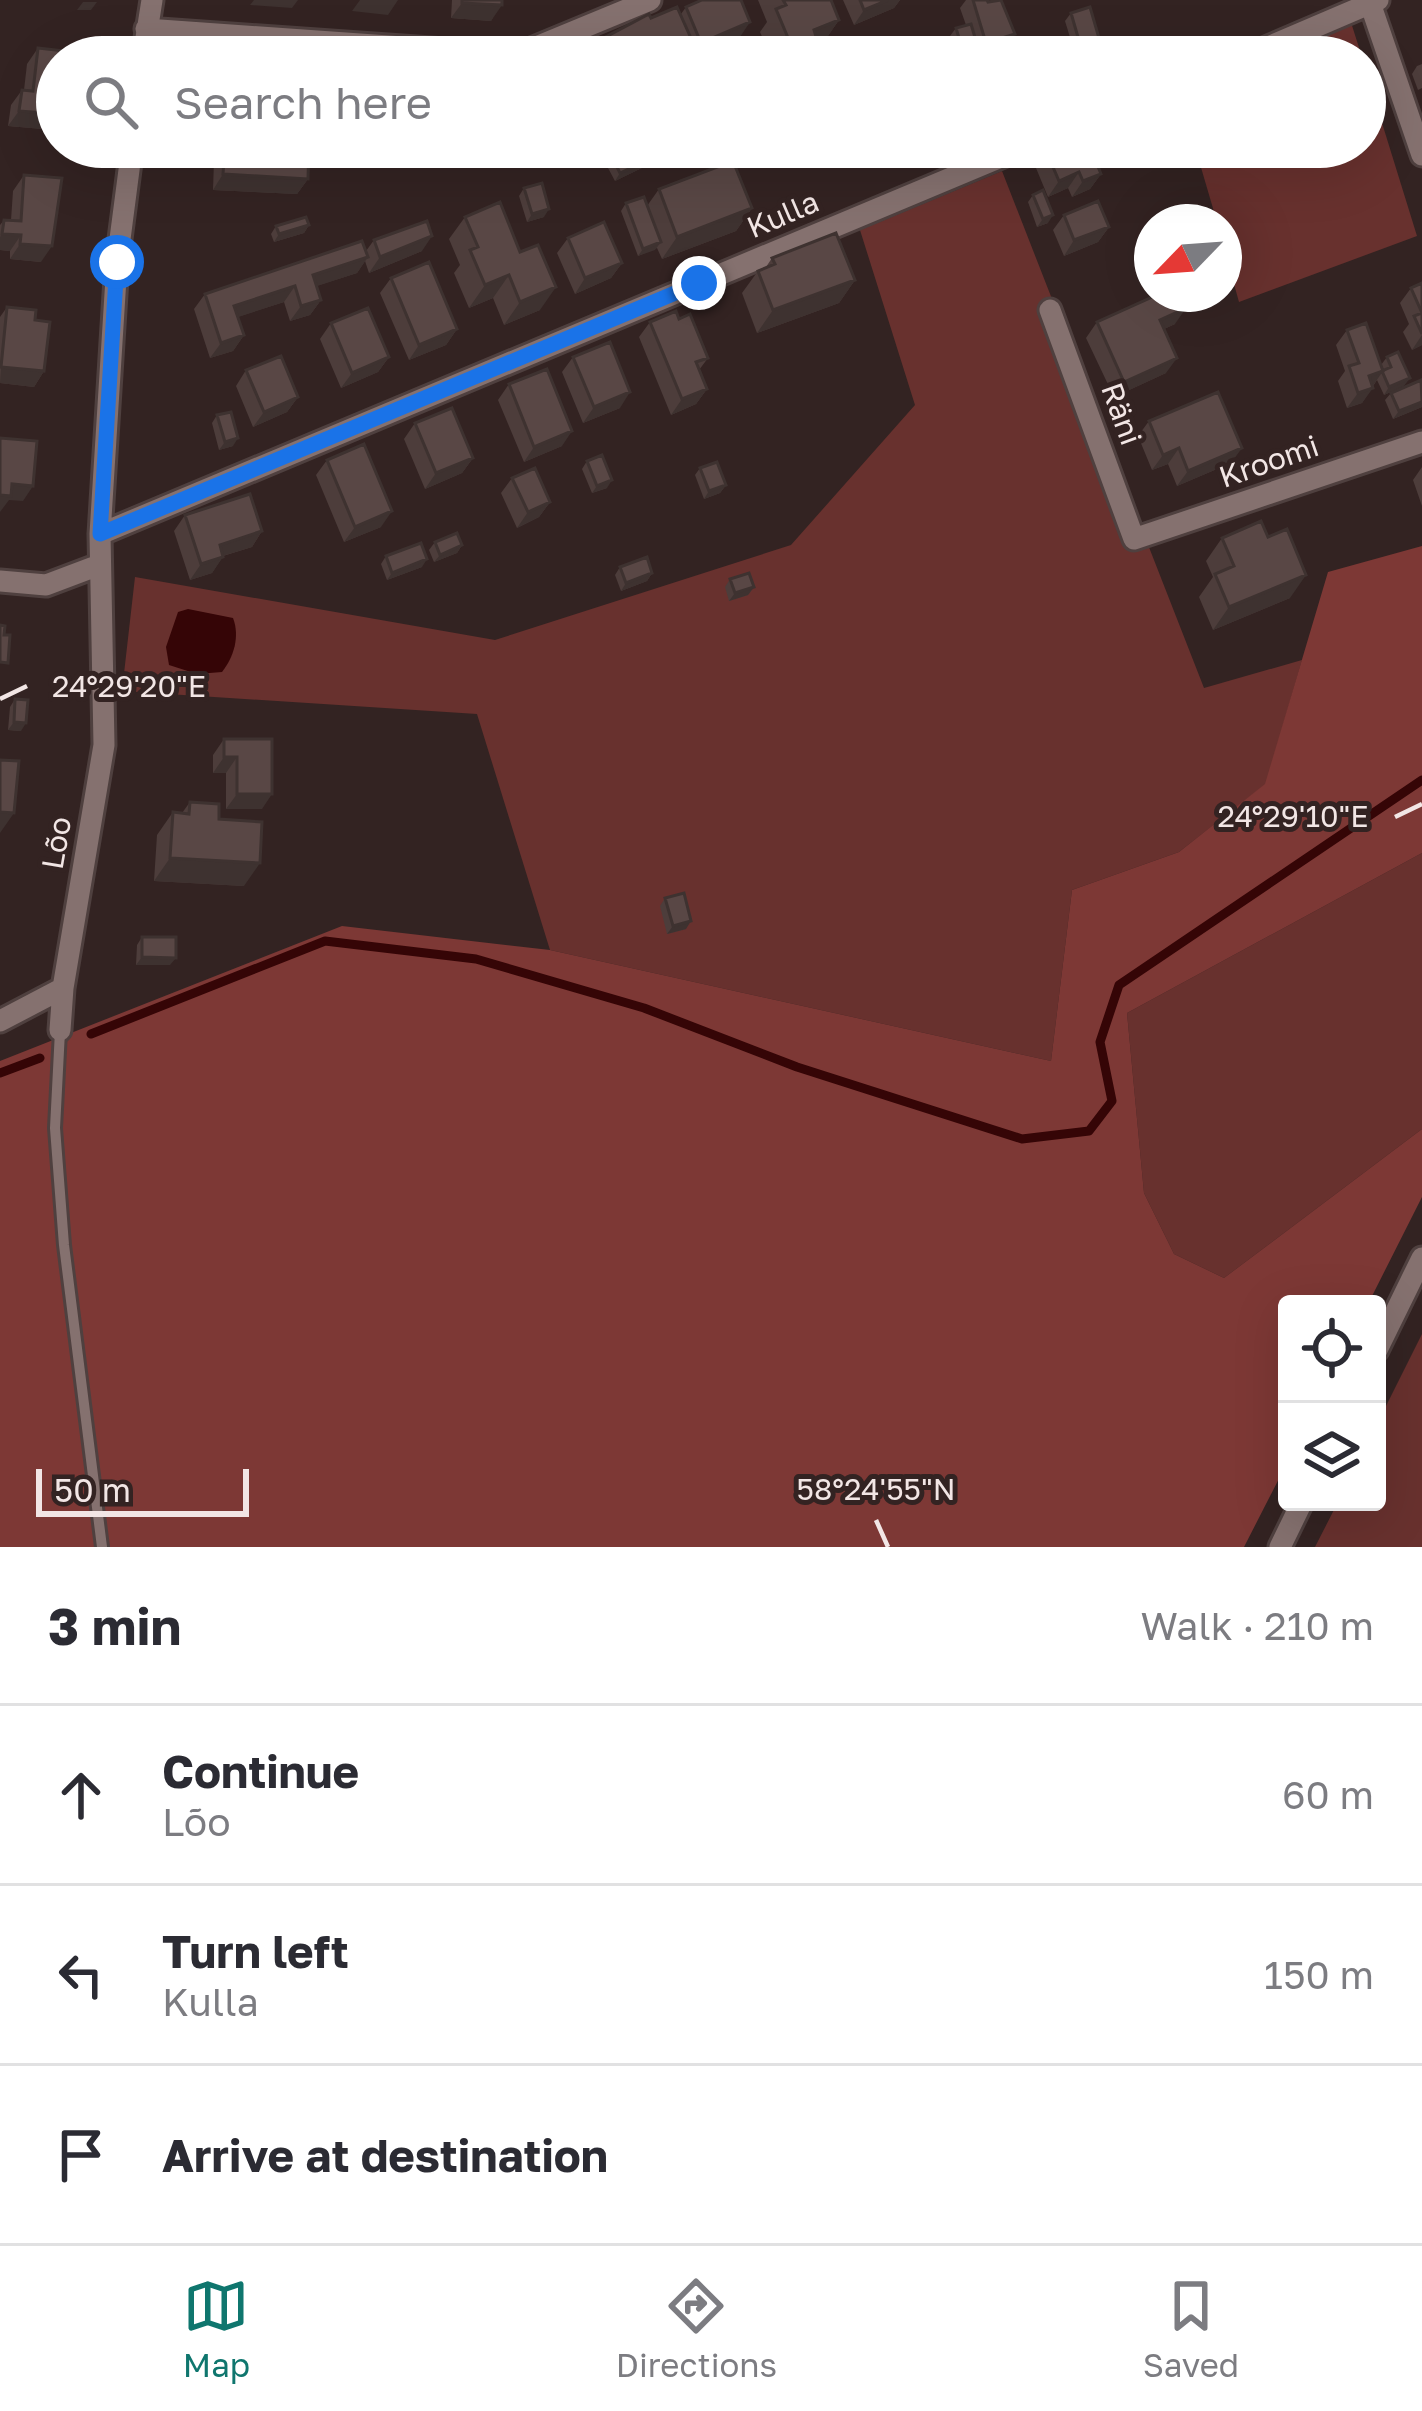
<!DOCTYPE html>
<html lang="en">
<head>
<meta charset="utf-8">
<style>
  :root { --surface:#fff; --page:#f7f7f7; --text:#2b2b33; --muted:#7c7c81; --line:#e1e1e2; --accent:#0f766e }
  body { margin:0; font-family:"Golos Text",sans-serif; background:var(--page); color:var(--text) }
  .controls { position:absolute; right:36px; bottom:36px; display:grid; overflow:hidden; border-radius:12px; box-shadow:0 12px 48px #0002 }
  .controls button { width:108px; height:108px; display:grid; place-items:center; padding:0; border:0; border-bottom:3px solid var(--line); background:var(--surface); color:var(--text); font:60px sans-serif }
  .compass { position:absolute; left:1134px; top:204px; width:108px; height:108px; border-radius:50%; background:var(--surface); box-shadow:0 12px 48px #0002; rotate:245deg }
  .scale { position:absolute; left:36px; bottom:30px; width:213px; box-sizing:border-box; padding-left:12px; border:6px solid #f2e6e5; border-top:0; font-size:33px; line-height:42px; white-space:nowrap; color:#f2e6e5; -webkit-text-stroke:9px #332322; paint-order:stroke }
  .stop { position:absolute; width:36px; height:36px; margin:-27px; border:9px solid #1a73e8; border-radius:50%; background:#fff }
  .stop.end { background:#1a73e8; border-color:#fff; box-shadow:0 3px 12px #0008 }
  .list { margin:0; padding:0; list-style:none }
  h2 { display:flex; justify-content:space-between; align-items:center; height:156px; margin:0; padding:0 48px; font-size:51px }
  h2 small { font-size:39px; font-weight:400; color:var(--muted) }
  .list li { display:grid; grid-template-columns:78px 1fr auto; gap:36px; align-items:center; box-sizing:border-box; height:180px; padding:0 48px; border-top:3px solid var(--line) }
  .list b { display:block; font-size:45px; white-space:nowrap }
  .list p { margin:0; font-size:39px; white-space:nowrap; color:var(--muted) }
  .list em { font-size:39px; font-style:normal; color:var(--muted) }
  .icon { flex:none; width:66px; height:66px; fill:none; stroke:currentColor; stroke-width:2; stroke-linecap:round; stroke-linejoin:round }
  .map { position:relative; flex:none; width:1422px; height:1547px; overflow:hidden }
  .search { position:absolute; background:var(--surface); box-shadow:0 12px 48px #0002; left:36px; right:36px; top:36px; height:132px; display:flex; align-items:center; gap:30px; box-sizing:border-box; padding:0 42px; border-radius:66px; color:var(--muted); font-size:45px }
  .sheet { height:696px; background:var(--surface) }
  nav { display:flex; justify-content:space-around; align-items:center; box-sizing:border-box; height:168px; border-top:3px solid var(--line); background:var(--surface); font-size:33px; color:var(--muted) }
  nav a { display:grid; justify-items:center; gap:6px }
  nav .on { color:var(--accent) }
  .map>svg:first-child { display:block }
  .green { fill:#68312e }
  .forest { fill:#7d3835 }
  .water { fill:#350506 }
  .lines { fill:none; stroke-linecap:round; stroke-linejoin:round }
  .stream { stroke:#350506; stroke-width:9 }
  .service-casing { stroke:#4f403f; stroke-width:16 }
  .minor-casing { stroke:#4f403f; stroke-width:27 }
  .service { stroke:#85716f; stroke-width:10 }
  .minor { stroke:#85716f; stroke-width:21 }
  .wall { fill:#4d3d3b }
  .shaded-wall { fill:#3e3230 }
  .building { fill:#594745; stroke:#3e3230; stroke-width:3 }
  .route { stroke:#1a73e8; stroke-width:15 }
  .ticks { fill:none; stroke:#f2e6e5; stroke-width:4.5 }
  .labels { text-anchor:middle; stroke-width:10; stroke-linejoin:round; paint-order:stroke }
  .street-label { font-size:30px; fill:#f2e6e5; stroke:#332322 }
  .ticks-label { font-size:30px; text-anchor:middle; fill:#f2e6e5; stroke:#332322; stroke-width:10; stroke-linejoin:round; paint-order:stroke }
</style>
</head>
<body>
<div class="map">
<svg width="1422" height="1547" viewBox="0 0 1422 1547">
  <rect width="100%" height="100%" fill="#332322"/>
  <!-- green -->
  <path class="green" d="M1348,13L1362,57H1244Z
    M1365,68L1417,236L1239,302L1224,248V222H1217L1195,147H1365Z
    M1002,171L1204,688L1302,660L1266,784L1179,852L1072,890L1051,1061L550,950L477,714L122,691L135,577L495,640L791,545L915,405L860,230Z
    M1422,853V1129L1224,1278L1174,1254L1144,1193L1127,1013Z
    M1422,1334V1547H1315L1338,1502H1377V1424Z"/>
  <!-- forest -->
  <path class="forest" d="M1422,546V853L1127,1013L1144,1193L1174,1254L1224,1278L1422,1129V1197L1368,1304H1287V1463L1244,1547H0V1061L342,926L550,950L1051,1061L1072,890L1179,852L1265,784L1328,572Z"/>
  <!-- water -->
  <path class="water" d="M188,609L233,618C240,636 234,657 222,672L197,674L169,665L166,647L178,612Z"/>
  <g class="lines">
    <!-- stream -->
    <path class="stream" d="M91,1034L325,941L476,959L644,1008L797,1067L1022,1139L1089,1131L1112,1101L1100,1042L1119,985L1422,780
      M0,1073L40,1058"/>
    <defs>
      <path id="service" d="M60,1031L55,1128L64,1245L102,1547"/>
      <path id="minor" d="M1369,0L1422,155
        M146,29L517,55L650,0
        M143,57L152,0
        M1245,57L1378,0
        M1050,310L1134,539L1422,442
        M100,534L1025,147
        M0,581L46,585L99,565
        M0,1021L63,988
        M60,1030L63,988L104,745L100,534L117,262L132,147
        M1377,1350L1422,1258
        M1280,1547L1302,1502"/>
    </defs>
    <!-- service casing -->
    <use href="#service" class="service-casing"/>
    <!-- minor casing -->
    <use href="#minor" class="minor-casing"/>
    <!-- service -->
    <use href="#service" class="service"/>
    <!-- minor -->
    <use href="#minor" class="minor"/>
  </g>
  <!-- wall -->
  <path class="wall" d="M452,0H502L491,21L451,18Z
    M758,0H831L839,20L823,43L818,44L822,57H771L760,32L767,22Z
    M843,0H900L894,8L854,25Z
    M966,0H987L1015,34L1004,50L978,57H957L950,36L956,28L966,25L960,8Z
    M686,7L740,37L694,57H689L688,54L686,57H590L602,39L651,18L681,14Z
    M1071,13L1096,53L1076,57L1065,21Z
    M38,48L54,130L8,126L11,105L22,90H24L27,64Z
    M1422,64V88L1418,90L1412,74L1417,66Z
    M223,147H309L308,179L297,194L213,190L214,160Z
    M494,147H522L520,151L499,159Z
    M1047,153L1101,174L1090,189L1072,197L1068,188L1048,197L1036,168Z
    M656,156L650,164L615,181L608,168L614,161Z
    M24,175L41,262L10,259V251L0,250V225L4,220H11L13,191Z
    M524,188L544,217L527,222L519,196Z
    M659,189L752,208L736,231L662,259L657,248L638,256L621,211L626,203L647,206Z
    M1033,195L1048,223L1037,227L1028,202Z
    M1064,215L1109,227L1098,242L1064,256L1053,230Z
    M465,217L540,310L504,325L493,298L469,308L454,273L460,265L449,239Z
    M309,225L304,233L274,242L271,234L276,226Z
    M568,238L622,263L611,278L575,294L557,253Z
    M374,240L422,251L369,273L365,261L357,273L316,286L321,300L310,315L290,321L284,302L237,317L244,335L233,351L210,358L194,309L205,294L366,251Z
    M772,258L855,280L839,303L757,333L742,293L758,271L766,267Z
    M391,278L457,329L446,345L409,360L380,293Z
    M1422,283V345L1412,350L1403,332L1409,324L1400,303L1411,288Z
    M7,307L35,320L44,371L34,387L0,383V317Z
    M650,322L708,358L699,370L707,389L696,404L671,415L639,337Z
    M1097,322L1175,324L1164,329L1166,373L1114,397L1086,338Z
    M331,323L389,357L378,372L341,388L320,339Z
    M1347,330L1382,370L1381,365L1387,357L1404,386L1384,395L1377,380L1362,403L1347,408L1338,381L1345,371L1336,345Z
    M573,357L620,408L583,423L562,372Z
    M246,370L298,397L287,412L253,427L236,386Z
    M1422,383V407L1393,419L1385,400L1391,393Z
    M509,384L562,446L524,462L498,400Z
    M217,415L233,446L219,450L212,423Z
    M1149,421L1231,463L1177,486L1168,464L1152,470L1138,436Z
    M415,423L473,458L462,473L425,489L404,439Z
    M327,460L381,527L344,542L316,475Z
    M587,461L607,488L592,493L582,469Z
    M1422,467V506L1413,480Z
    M700,468L726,485L720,493L704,499L695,475Z
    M512,478L550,502L539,517L517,528L501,493Z
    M185,515L262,531L252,547L223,556L212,573L190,580L174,531Z
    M1268,537L1290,598L1213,630L1199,597L1213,577L1206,561L1222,538Z
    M435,542L462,545L457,553L434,562L429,550Z
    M386,556L422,567L387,580L381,564Z
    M620,567L652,573L647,581L621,591L615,575Z
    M730,579L754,587L748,595L729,601L725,587Z
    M15,699L21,731L8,730L10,707Z
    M224,739H272L262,809H226V773H213V755Z
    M190,802L219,819L244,886L154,881L157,835L173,812L182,813Z
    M665,898L686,929L667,934L660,906Z
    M142,937L170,965H136L137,945Z"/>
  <!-- shaded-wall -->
  <path class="shaded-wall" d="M254,0H298L292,8L250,5Z
    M360,0H398L388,15L352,11Z
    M888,0H900L894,8L854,25L864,10Z
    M83,2H97L91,10H77Z
    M462,3L502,5L491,21L451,18Z
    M839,20L823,43L798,53L814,30Z
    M750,22L740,37L691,57L701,43Z
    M1015,34L1004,50L976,57L986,43Z
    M694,45L686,57H668Z
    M1101,45L1096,53L1077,57L1082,51Z
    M19,111L57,114V126L54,130L8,126Z
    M508,147H522L520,151L499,159Z
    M656,156L650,164L615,181L620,173Z
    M1079,172L1068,188L1048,197L1059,181Z
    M223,174L308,179L297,194L213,190Z
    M1101,174L1090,189L1072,197L1083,181Z
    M752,208L736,231L662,259L677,237Z
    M549,209L544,217L527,222L532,214Z
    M1053,215L1048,223L1037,227L1043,219Z
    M309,225L304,233L274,242L279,234Z
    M1109,227L1098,242L1064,256L1074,240Z
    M2,234L21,235L10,251L0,250V237Z
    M432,236L422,251L369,273L380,257Z
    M661,242L655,250L638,256L643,249Z
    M20,244L52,246L41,262L10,259Z
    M368,257L357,273L302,291L313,275Z
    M622,263L611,278L575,294L585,278Z
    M509,275L493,298L469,308L485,285Z
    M855,280L839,303L757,333L773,310Z
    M295,286L284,302L223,322L234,306Z
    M556,287L540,310L504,325L520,302Z
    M321,300L310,315L290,321L301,306Z
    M1186,308L1175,324L1149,336L1160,320Z
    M457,329L446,345L409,360L419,345Z
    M244,335L233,351L210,358L221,343Z
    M1422,335V345L1412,350Z
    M389,357L378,372L341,388L352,373Z
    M1177,358L1166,373L1114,397L1124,382Z
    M1,367L44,371L34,387L0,383Z
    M1383,371L1372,387L1369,376Z
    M1410,378L1404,386L1384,395L1389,387Z
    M1373,388L1362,403L1347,408L1358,393Z
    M707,389L696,404L671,415L682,399Z
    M630,392L620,408L583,423L594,407Z
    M298,397L287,412L253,427L264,412Z
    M1422,402V407L1393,419L1399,411Z
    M572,431L562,446L524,462L534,447Z
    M238,438L233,446L219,450L225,442Z
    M1179,448L1168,464L1152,470L1163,455Z
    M1242,448L1231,463L1177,486L1188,471Z
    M473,458L462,473L425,489L436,473Z
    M612,480L607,488L592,493L597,486Z
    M12,484L33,486L23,501L9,500L0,512V495Z
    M726,485L720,493L704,499L709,491Z
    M550,502L539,517L517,528L528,512Z
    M392,511L381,527L344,542L355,527Z
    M262,531L252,547L209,560L220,545Z
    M462,545L457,553L434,562L440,555Z
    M223,557L212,573L190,580L201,564Z
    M427,559L422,567L387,580L392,573Z
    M652,573L647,581L621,591L626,583Z
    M1306,575L1290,598L1213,630L1229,607Z
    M754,587L748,595L729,601L735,593Z
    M14,722L26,723L21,731L8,730Z
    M224,757H237L226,773H213Z
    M237,794H272L262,809H226Z
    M0,812L14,813L0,833Z
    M170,858L260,863L244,886L154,881Z
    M691,921L686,929L667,934L673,926Z
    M142,957L176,958L170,965H136Z"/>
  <!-- building -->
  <path class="building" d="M462,0H502V5L462,3Z
    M702,0H741L750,22L701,43L686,7Z
    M783,0H831L839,20L814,30L822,57H796L776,9L786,5Z
    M860,0H888L864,10Z
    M973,0H987L988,2L1001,0L1015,34L986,43Z
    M677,7L694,45L668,57H611L602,39L649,14L651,18Z
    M1090,7L1101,45L1082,51L1071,13Z
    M971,24L979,51L964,55L956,28Z
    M1147,41L1153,57H1115L1112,48Z
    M38,48L74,52L73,57H57V114L19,111L22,90L33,91Z
    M225,147H309L308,179L223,174Z
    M1061,147H1090L1101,174L1083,181L1079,172L1059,181L1047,153Z
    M652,148L656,156L620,173L614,161Z
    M733,161L752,208L677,237L659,189Z
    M24,175L62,178L52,246L20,244L21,235L2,234L4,220L21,221Z
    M542,183L549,209L532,214L524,188Z
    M1043,190L1053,215L1043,219L1033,195Z
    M644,197L661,242L643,249L626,203Z
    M1098,201L1109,227L1074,240L1064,215Z
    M500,202L520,252L538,245L556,287L520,302L509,275L485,285L470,250L478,247L465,217Z
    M306,217L309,225L279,234L276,226Z
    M427,221L432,236L380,257L374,240Z
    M604,222L622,263L585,278L568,238Z
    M836,233L855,280L773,310L758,271L775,264L772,258Z
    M362,241L368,257L313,275L321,300L301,306L295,286L234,306L244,335L221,343L205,294Z
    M429,262L457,329L419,345L391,278Z
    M1422,283V334L1414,316L1422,313L1411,288Z
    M1159,294H1179L1186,308L1160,320L1177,358L1124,382L1097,322Z
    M7,307L36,310L35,320L50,322L44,371L1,367Z
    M368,308L389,357L352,373L331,323Z
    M676,311L679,319L690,314L708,358L696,362L707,389L682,399L650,322Z
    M1366,323L1383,371L1369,376L1373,388L1358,393L1349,366L1359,363L1347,330Z
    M610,342L630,392L594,407L573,357Z
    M1398,352L1410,378L1389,387L1382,371L1391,367L1387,357Z
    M281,356L298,397L264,412L246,370Z
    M547,369L572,431L534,447L509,384Z
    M1421,380L1422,402L1399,411L1391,393Z
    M1218,392L1242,448L1188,471L1179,448L1163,455L1149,421Z
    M452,408L473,458L436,473L415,423Z
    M231,412L238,438L225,442L217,415Z
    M0,438L37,441L33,486L12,484L11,496L0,495Z
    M364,444L392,511L355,527L327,460Z
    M602,455L612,480L597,486L587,461Z
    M717,462L726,485L709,491L700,468Z
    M535,468L550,502L528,512L512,478Z
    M250,494L262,531L220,545L223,557L201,564L185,515Z
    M1261,521L1268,537L1287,529L1306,575L1229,607L1215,574L1234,566L1222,538Z
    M457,533L462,545L440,555L435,542Z
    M421,543L427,559L392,573L386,556Z
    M647,557L652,573L626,583L620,567Z
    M749,573L754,587L735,593L730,579Z
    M0,625L5,626L4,635H10L8,663L0,662Z
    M15,699L28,700L26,723L14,722Z
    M224,739H272V794H237V757H224Z
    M0,760L19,761L14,813L0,812Z
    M190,802L219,804V819L262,822L260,863L170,858L173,812L189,814Z
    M684,893L691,921L673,926L665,898Z
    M142,937H176V958L142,957Z"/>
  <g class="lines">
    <!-- route -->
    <path class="route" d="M117,262L100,534L699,283"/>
  </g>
  <!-- ticks -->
  <path class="ticks" d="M0,699L27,686M1395,817L1422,804M876,1520L888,1547"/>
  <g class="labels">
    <!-- street labels -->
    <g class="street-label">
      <text transform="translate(783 215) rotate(-23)" y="10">Kulla</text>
      <text transform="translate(1121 414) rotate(70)" y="10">Räni</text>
      <text transform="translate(1269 462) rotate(-19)" y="10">Kroomi</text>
      <text transform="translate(57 843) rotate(-80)" y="10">Lõo</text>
    </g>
  </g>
  <g class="ticks-label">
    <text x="129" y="697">24°29'20"E</text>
    <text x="1293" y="827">24°29'10"E</text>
    <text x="876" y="1500">58°24'55"N</text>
  </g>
</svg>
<div class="controls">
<button><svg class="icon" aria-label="locate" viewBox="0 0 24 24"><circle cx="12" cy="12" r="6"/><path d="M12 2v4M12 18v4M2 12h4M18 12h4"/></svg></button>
<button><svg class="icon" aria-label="layers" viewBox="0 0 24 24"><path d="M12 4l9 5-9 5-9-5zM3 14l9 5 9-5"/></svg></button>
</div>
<svg class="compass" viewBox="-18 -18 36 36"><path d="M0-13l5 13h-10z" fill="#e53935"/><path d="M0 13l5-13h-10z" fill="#7c7c81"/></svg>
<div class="scale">50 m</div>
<div class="stop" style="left:117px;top:262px"></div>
<div class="stop end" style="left:699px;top:283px"></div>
<div class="search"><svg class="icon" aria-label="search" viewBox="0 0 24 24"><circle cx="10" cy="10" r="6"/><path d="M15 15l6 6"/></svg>Search here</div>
</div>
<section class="sheet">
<h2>3 min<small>Walk · 210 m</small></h2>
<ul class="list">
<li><svg class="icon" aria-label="ahead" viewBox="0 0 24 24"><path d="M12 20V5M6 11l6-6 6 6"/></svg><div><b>Continue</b><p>Lõo</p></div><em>60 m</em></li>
<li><svg class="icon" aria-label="left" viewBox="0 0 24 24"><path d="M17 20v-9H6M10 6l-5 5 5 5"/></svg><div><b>Turn left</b><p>Kulla</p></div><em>150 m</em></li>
<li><svg class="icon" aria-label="arrive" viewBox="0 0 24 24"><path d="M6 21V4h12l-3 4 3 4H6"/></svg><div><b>Arrive at destination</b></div></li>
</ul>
</section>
<nav>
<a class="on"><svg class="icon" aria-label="map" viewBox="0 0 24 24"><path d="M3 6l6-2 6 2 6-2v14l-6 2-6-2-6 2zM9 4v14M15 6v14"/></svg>Map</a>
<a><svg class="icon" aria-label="directions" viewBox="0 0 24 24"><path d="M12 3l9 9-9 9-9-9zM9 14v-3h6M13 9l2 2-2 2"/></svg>Directions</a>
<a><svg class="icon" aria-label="saved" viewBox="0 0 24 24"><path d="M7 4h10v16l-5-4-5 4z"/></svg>Saved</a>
</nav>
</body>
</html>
